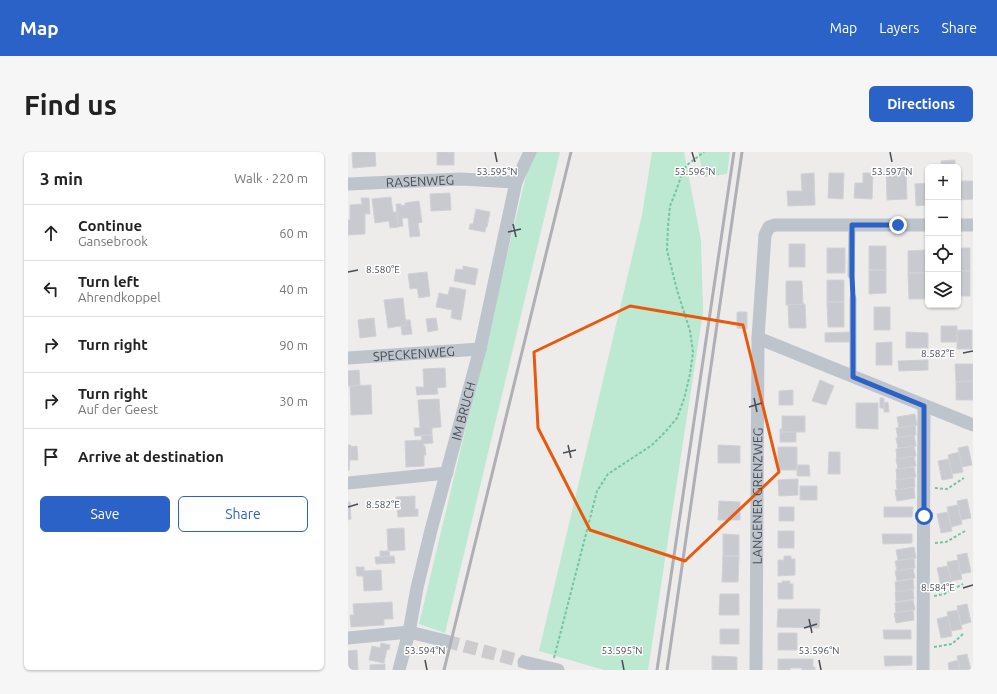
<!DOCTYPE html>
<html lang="en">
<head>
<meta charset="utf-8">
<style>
  :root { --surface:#fff; --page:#f6f6f6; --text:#222; --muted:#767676; --line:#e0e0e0; --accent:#2b62c7 }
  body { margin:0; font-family:Ubuntu,sans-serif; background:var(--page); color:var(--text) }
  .controls { position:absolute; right:12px; top:12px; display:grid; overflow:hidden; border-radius:6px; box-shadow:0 1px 3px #0004 }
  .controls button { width:36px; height:36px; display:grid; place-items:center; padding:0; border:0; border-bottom:1px solid var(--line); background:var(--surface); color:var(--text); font:20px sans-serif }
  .stop { position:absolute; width:12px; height:12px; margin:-9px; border:3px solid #2b62c7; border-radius:50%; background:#fff }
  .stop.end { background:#2b62c7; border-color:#fff; box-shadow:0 1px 4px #0008 }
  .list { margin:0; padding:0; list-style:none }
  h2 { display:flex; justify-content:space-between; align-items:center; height:52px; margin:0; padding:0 16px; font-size:17px }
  h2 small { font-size:13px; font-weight:400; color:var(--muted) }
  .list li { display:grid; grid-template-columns:26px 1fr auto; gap:12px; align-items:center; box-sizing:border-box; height:56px; padding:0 16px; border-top:1px solid var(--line) }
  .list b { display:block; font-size:15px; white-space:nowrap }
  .list p { margin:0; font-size:13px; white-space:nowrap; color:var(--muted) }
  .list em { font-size:13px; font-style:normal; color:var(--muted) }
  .actions { display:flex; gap:8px; padding:12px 16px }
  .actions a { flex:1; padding:9px 0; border:1px solid var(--accent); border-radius:6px; text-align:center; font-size:14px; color:var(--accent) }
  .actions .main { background:var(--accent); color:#fff }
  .icon { flex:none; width:22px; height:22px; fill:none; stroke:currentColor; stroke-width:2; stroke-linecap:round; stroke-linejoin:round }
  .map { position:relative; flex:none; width:625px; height:518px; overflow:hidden; border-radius:6px }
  header { display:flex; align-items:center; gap:24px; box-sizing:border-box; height:56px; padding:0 20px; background:var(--accent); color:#fff }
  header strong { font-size:19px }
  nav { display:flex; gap:22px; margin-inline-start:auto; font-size:14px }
  .intro { display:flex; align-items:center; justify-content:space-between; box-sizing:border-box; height:96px; padding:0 24px }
  h1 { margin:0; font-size:28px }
  .button { padding:10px 18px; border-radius:6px; background:var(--accent); color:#fff; font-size:14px; font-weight:700 }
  main { display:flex; gap:24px; padding:0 24px }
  aside { flex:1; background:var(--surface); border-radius:6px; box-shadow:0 1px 3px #0004 }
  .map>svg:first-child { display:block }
  .green { fill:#bde8d1 }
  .building { fill:#c9cad0; stroke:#d0d1d6 }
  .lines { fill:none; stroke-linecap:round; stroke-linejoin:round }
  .minor-tunnel { stroke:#cccbcd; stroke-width:13; stroke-dasharray:13 6; stroke-linecap:butt }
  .path { stroke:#79c2a4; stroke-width:2; stroke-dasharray:3 2; stroke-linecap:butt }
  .service { stroke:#bec4cc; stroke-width:7 }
  .minor { stroke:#bec4cc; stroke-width:13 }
  .rail { stroke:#aeb0b5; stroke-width:3 }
  .route { stroke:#2b62c7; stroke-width:5 }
  .marked { fill:none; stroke:#e8590c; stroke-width:3; stroke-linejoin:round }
  .ticks { fill:none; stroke:#464d56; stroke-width:1.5 }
  .labels { text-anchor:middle; stroke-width:3; stroke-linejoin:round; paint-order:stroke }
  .street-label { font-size:13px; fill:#464d56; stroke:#fff }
  .ticks-label { font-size:10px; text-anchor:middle; fill:#464d56; stroke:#fff; stroke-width:3; stroke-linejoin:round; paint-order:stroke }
</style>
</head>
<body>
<header>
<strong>Map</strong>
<nav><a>Map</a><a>Layers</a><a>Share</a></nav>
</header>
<div class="intro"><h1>Find us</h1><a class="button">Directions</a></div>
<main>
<aside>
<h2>3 min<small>Walk · 220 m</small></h2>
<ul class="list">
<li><svg class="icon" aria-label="ahead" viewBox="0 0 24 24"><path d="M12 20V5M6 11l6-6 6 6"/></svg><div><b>Continue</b><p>Gansebrook</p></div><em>60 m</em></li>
<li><svg class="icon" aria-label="left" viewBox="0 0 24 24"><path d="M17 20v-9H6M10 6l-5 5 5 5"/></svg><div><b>Turn left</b><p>Ahrendkoppel</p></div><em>40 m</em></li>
<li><svg class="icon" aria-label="right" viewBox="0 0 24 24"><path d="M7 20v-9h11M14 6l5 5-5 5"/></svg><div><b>Turn right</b></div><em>90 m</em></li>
<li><svg class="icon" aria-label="right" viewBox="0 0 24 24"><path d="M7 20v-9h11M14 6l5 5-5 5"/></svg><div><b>Turn right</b><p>Auf der Geest</p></div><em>30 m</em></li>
<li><svg class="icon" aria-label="arrive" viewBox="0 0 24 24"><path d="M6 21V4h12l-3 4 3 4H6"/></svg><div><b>Arrive at destination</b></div></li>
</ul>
<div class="actions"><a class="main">Save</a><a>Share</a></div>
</aside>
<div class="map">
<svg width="625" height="518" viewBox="0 0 625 518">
  <rect width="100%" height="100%" fill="#eeebeb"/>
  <!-- green -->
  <path class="green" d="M185,0H212L97,481L71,472L176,32Z
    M304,0H336L353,88L355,160L300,518H256L191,499L294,63Z
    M350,0H382L379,22L356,25Z"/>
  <!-- building -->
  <path class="building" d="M4,0H27L28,14L5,16Z
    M89,0H106V13H89Z
    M607,8V15H593V9Z
    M558,17L559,47L539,48L538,18Z
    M466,21L467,53L440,54L439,39H454L453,22Z
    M481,21H496L495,47L480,46Z
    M515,21H525L524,47L506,46L507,31H515Z
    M611,29H625V47L611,48Z
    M580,31V53L568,54L567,32Z
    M102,41L103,58L83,59L82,42Z
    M43,45L45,60H49L50,75L42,76L41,69L27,71L24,47Z
    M13,46H21L22,62H17V82L0,83V68H2V53L14,52Z
    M71,49L74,70L70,71L72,84L62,85L60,66H54L55,74L50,75L48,52H53V54L57,53V51Z
    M128,57L142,60L139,75H138L137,80L121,77L122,72H125Z
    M441,92H457V115H441Z
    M521,94H538V118H521Z
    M479,96H497V121H479Z
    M610,96H622V119H610Z
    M577,98L578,121H560V99Z
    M115,114L130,117L127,133L106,129L108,117L115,118Z
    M521,118H538V141L521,142Z
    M610,119H622V144H610Z
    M79,120L82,144L71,146L69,136L62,137L60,122Z
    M560,121H578L579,147H561Z
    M479,128H496V150H479Z
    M438,129H454L455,152L438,153Z
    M102,135L118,138L113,168L103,166L104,158L88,155L91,141L100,143Z
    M55,146L58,173L40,176L36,148Z
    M479,150H496V175H480Z
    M457,152L458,176H441L440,153Z
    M526,155H542V178H526Z
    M389,160H399V177L389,176Z
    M26,166L28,184L12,186L10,168Z
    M88,166L90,178L80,180L78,167Z
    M58,168H62L64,182L54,183L53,174L58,173Z
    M593,174H609V190H593Z
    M609,178H624V197H609Z
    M503,180V190H477V181Z
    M558,180L580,181V196H558Z
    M544,190V213H528V191Z
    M580,208V218L551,219L550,209Z
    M607,212H625V229L608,230Z
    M97,216L98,235L89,236L90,242L69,243L68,235H76L75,217Z
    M11,218L12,233L0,234V219Z
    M472,228L486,234L478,253L464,249Z
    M625,229V248H608V230Z
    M23,233L24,262L3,263L2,234Z
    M445,238V253H431V239Z
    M532,246H536V256H532Z
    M91,247L93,275L84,276V283L67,284L66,276H72L70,248Z
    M540,250L541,260H536V251Z
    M508,251H530V277L508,276Z
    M567,262L569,273L551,276L549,265Z
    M434,264H457V280H434Z
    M567,273L568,283L550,286L548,276Z
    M432,277H434V280H448V290H432Z
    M73,283H84L85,291L75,292L76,294H77L78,303H76V314L58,315L57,289L74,288Z
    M566,283L568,294L550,296L548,286Z
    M0,293H3V295L1,318L0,319Z
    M370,293L392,294V311H370Z
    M9,294L10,308H2L3,295Z
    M566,294L568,304L549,307L548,297Z
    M620,294L624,313L614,315L610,296Z
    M430,295H449V318H430Z
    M481,300H492V322H480Z
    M611,300L615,320L604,322L600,303Z
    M566,304L568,314L550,317L548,307Z
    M601,307L605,326L594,328L590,309Z
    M449,313H461L462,324H449Z
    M566,315L568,325L549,328L548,317Z
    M566,325L567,335L549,338L548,328Z
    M450,327V343L431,344L430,328Z
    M452,334H469V348H452Z
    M566,335L567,346L549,349L547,338Z
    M67,344V357H70V364L50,365L48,345Z
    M619,347L623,366L613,368L609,349Z
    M371,349L392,350V368H370Z
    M0,350H2L3,367L0,368Z
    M610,353L614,372L603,375L599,355Z
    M431,355H446V369H431Z
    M536,355H565L564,365H536Z
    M600,360L604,379L593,381L589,362Z
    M56,376L57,398L40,399L39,377Z
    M430,379H446V396H430Z
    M375,382L391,383V404H375Z
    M534,382H564V391L535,392Z
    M566,395L568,406L550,409L548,398Z
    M32,399H41L42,404L32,405Z
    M619,401L623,420L613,422L609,403Z
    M46,404L47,411L28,412L27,405Z
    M375,404H391L390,430H374Z
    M436,404H443V407H447V423L430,424V408H436Z
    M566,406L567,416L549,419L547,409Z
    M610,408L614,427L603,429L599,410Z
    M600,414L604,433L593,435L589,416Z
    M8,415H16V419L33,418L34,438L16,439L15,424H9Z
    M565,416L567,426L549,429L547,419Z
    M565,427L566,437L548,440L547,430Z
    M434,429H442V432H445V447H430V431H434Z
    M565,437L566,447L548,450L547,440Z
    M372,442H391V463H371Z
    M565,448L567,458L548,461L547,451Z
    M44,450L45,467H36V473L3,475L2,463H6L5,452Z
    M619,452L623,470L613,473L609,454Z
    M430,457H472L471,476L429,475Z
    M565,458L566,468L548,471L546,461Z
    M610,458L614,477L603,479L599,460Z
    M600,464L604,484L593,486L589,467Z
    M372,477H391V492H372Z
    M535,478H563V487H536Z
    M430,481H449V498H430Z
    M33,491L42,493L41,498L39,497L36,511L21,508L24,494L32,496Z
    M9,498L10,518H0V499Z
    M619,502L623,518H612L609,504Z
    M364,504L389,505V518H364Z
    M536,504H564V513L537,514Z
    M430,507H465V515H467V518H454V516H442V518H430Z
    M610,508L612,518H601L600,511Z
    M37,512V518H22V513Z"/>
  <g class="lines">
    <!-- minor-tunnel -->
    <path class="minor-tunnel" d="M98,489L176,510"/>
    <!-- path -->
    <path class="path" d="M587,336L599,337L616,326
      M587,391L598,390L617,379
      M586,444L596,442L615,432
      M586,495L604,492L615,482
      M206,506L249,339L260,322L304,293L318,279L329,266L336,247L342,222L345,200L342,179L329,138L319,98L320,74L322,54L328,39L335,19L339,13L356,0"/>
    <!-- service -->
    <path class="service" d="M503,123L504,73
      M505,225V146"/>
    <!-- minor -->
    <g class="minor">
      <path id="s1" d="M0,32L113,27L168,30"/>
      <path d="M610,73H625"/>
      <path d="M410,186L625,273"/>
      <path id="s2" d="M0,206L132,197"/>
      <path d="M0,331L99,321"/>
      <path d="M0,486L61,480L98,489"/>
      <path d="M176,510L210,518"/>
      <path id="s3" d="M51,518L61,480L69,436L83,378L132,197L168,30L182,0"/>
      <path id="s4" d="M408,518L410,186L417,83L421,75L427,73H580"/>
      <path d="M575,518L576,254"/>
    </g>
    <!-- rail -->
    <path class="rail" d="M96,518L223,0
      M309,518L386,0
      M319,518L394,0"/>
  </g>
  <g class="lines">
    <!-- route -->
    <path class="route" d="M550,73H504V124L505,146V225L576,254V364"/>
  </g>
  <!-- marked area -->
  <path class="marked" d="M282,154L395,173L431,320L337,409L242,378L190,276L186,200Z"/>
  <!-- ticks -->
  <path class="ticks" d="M147,0L149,10M344,0L347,10M542,0L544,10M165,72L168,85M160,80L173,77M0,120L10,118M615,201L625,199M406,246L409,260M401,255L414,251M220,293L223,306M215,301L228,298M0,355L10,352M615,436L625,433M461,467L464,481M456,476L469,472M77,508L79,518M274,508L276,518M471,508L473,518"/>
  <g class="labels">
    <!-- street labels -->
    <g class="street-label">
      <text dy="5" stroke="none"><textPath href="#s1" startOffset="72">RASENWEG</textPath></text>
      <text dy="5" stroke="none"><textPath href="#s2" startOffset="66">SPECKENWEG</textPath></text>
      <text dy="5" stroke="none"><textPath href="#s3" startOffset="267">IM BRUCH</textPath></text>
      <text dy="5" stroke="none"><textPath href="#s4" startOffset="174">LANGENER GRENZWEG</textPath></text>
    </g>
  </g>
  <g class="ticks-label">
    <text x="149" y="23">53.595°N</text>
    <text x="347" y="23">53.596°N</text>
    <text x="544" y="23">53.597°N</text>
    <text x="35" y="121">8.580°E</text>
    <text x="590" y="205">8.582°E</text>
    <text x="35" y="356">8.582°E</text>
    <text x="590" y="439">8.584°E</text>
    <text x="77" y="502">53.594°N</text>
    <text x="274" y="502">53.595°N</text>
    <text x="471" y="502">53.596°N</text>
  </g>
</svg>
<div class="controls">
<button>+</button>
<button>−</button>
<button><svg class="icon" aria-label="locate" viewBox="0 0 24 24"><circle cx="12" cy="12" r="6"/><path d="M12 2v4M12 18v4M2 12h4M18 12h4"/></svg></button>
<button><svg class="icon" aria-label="layers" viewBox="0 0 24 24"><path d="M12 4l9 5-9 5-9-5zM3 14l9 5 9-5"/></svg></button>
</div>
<div class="stop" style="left:576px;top:364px"></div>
<div class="stop end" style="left:550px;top:73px"></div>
</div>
</main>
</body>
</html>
